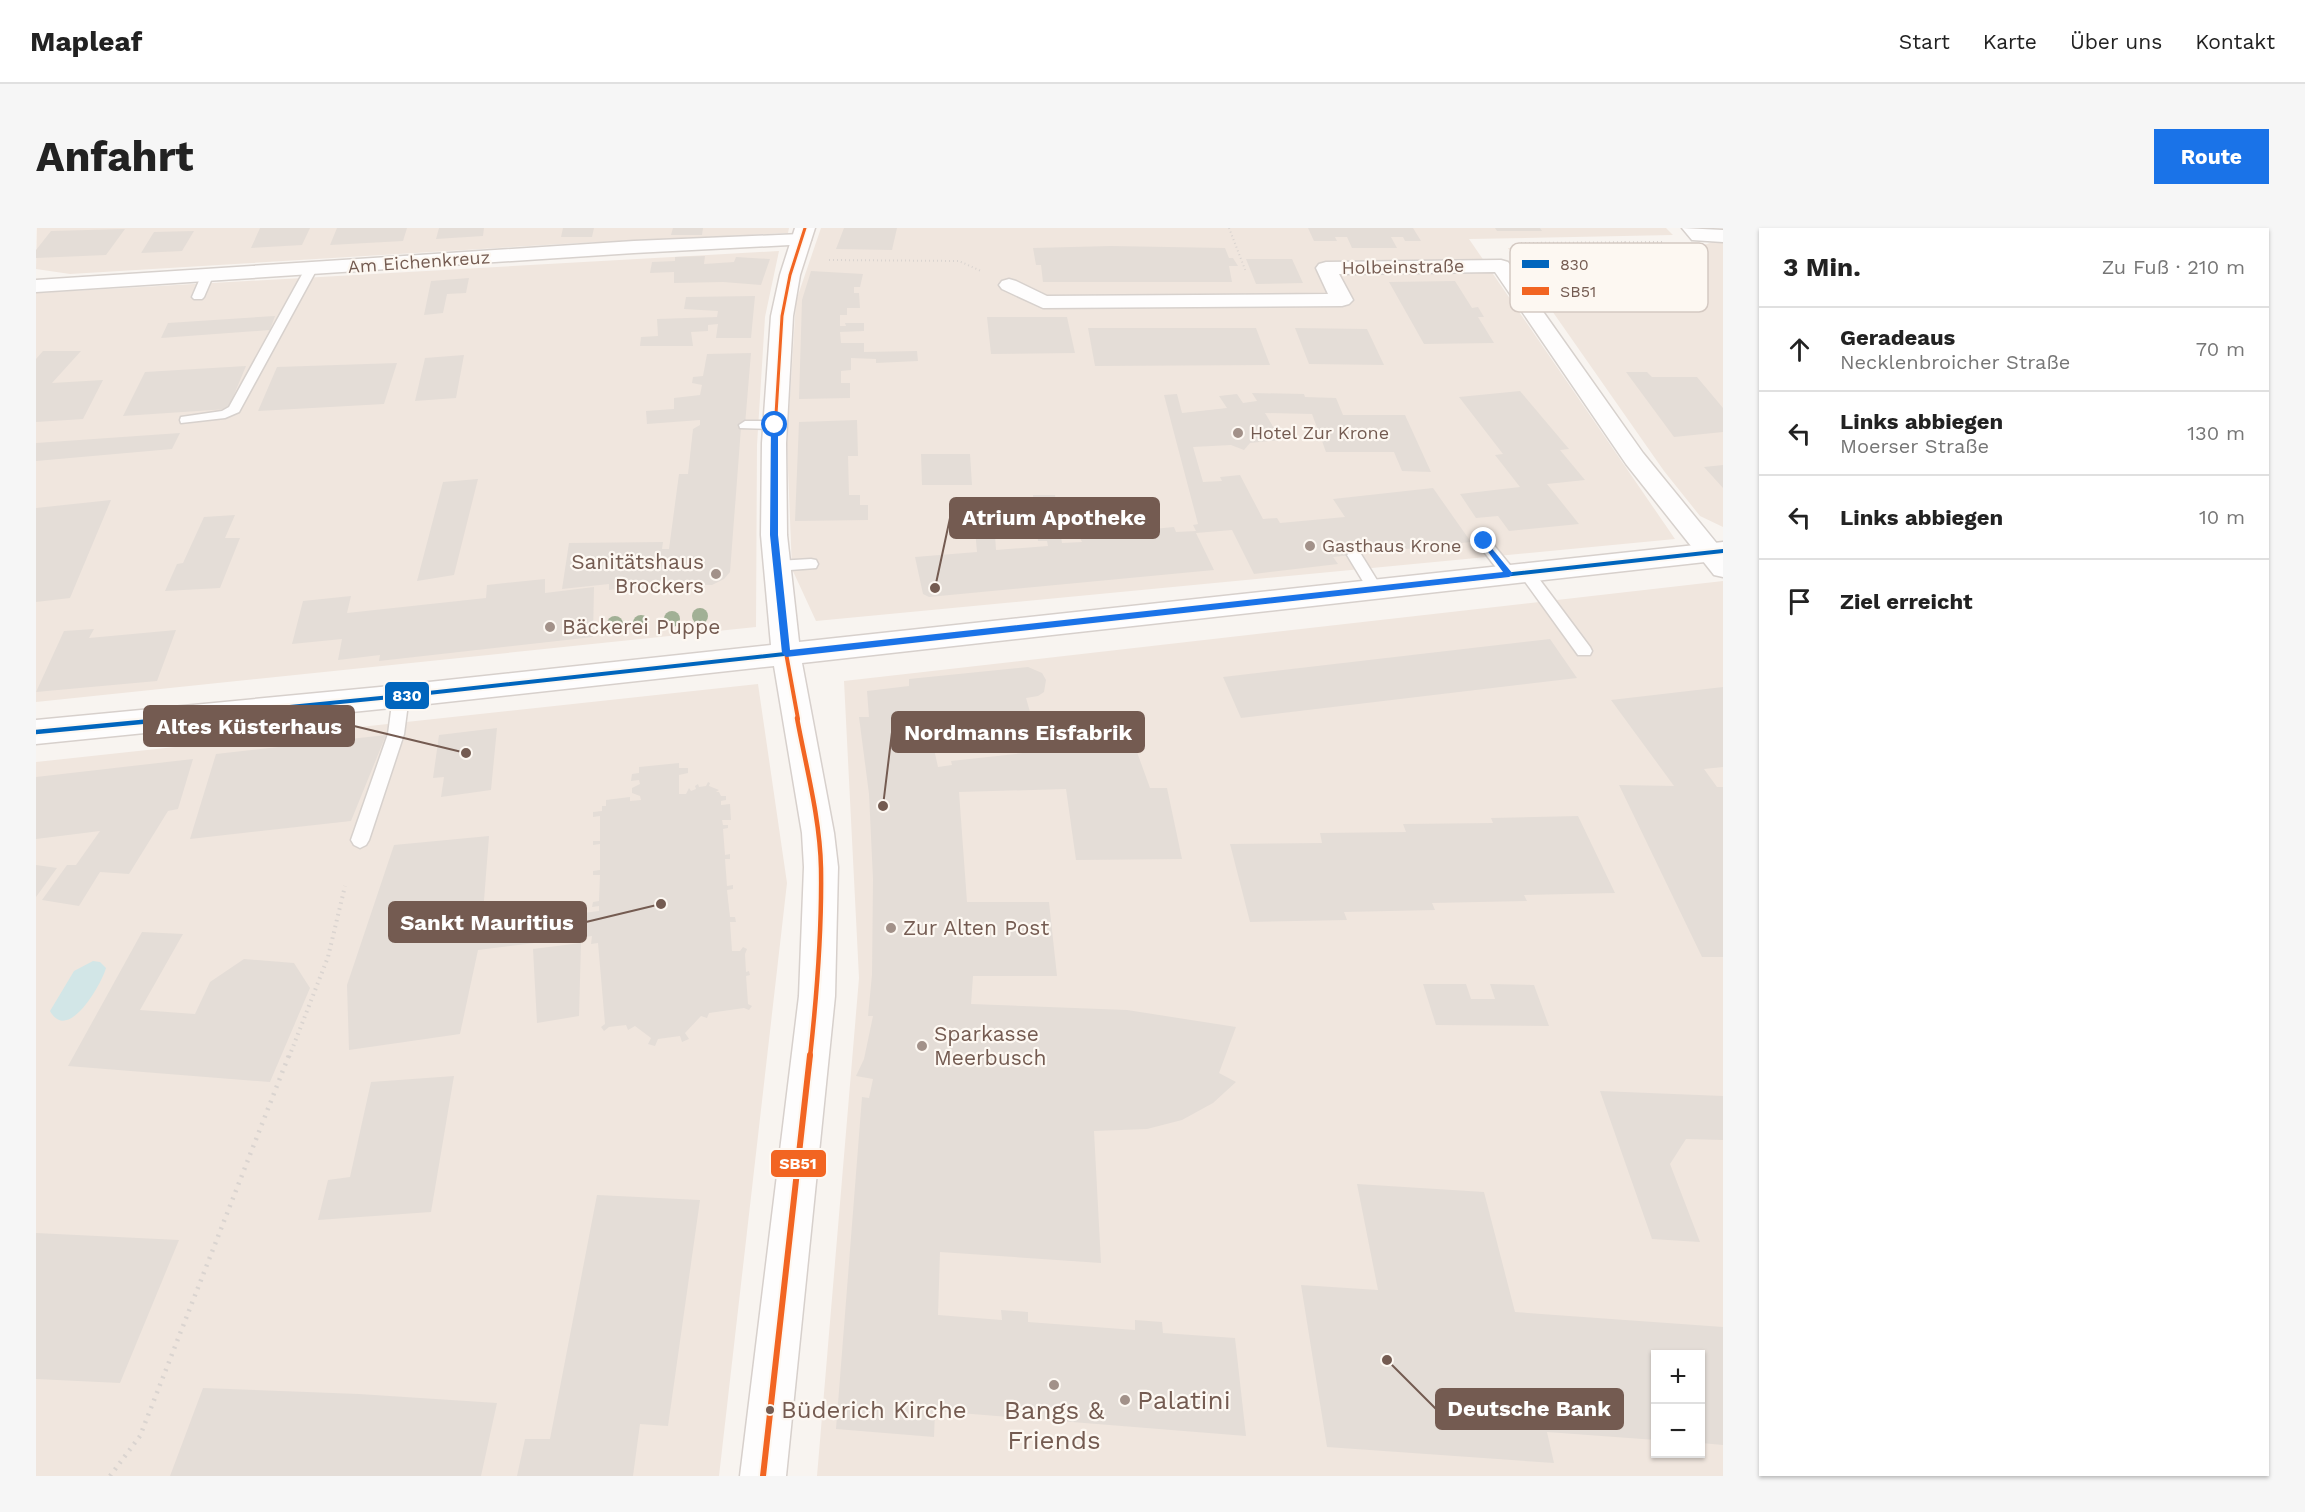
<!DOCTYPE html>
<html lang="de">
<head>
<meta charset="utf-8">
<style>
  :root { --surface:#fff; --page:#f6f6f6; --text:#222; --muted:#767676; --line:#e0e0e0; --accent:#1a73e8 }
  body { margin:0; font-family:"Work Sans",sans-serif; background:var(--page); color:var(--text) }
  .controls { position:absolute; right:18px; bottom:18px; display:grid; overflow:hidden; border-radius:0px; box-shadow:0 2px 4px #0004 }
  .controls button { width:54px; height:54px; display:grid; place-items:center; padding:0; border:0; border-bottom:2px solid var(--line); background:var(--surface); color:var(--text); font:30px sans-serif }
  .stop { position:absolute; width:18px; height:18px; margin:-14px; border:4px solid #1a73e8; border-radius:50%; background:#fff }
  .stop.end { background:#1a73e8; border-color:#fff; box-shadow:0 2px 6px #0008 }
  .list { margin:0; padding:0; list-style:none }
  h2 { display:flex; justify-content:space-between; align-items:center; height:78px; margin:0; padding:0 24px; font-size:26px }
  h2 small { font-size:20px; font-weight:400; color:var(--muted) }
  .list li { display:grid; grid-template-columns:39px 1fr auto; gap:18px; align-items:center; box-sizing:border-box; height:84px; padding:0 24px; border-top:2px solid var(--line) }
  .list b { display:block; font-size:22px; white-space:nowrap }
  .list p { margin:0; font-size:20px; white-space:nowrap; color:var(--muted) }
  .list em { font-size:20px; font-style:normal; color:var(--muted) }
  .icon { flex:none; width:33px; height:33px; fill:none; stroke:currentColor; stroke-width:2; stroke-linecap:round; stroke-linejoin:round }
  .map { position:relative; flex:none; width:1687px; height:1248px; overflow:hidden; border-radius:0px }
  header { display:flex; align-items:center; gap:36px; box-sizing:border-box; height:84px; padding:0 30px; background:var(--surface); border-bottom:2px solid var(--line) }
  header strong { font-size:28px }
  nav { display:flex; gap:33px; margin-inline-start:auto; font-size:21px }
  .intro { display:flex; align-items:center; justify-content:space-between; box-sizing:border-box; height:144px; padding:0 36px }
  h1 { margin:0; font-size:42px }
  .button { padding:15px 27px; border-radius:0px; background:var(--accent); color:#fff; font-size:21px; font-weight:700 }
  main { display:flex; gap:36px; padding:0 36px }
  aside { flex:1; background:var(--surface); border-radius:0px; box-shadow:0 2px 4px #0004 }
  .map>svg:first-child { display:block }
  .residential { fill:#f0e6de; fill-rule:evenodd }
  .water { fill:#d2e6e7 }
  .building { fill:#e4ddd7 }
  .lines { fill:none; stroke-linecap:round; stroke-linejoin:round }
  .service-casing { stroke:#d7d1cd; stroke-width:3 }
  .minor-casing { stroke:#d7d1cd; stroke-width:3 }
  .secondary-casing { stroke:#d7d0cc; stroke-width:3 }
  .path-far2 { stroke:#dad4d0; stroke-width:2; stroke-dasharray:1 3; stroke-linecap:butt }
  .path-far1 { stroke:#dad4d0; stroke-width:4; stroke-dasharray:1.5 4.5; stroke-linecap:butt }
  .path { stroke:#dad4d0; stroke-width:4.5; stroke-dasharray:2 6; stroke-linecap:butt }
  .service { fill:#fefdfd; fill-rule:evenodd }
  .minor { fill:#fefdfd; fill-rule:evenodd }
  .secondary { fill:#fefdfd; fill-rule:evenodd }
  .bus-1-far1-casing { stroke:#fdf8f2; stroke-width:8 }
  .bus-1-casing { stroke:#fdf8f2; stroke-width:9 }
  .bus-2-far3-casing { stroke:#fdf8f2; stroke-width:6 }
  .bus-2-far2-casing { stroke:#fdf8f2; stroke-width:8 }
  .bus-2-far1-casing { stroke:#fdf8f2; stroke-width:9 }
  .bus-2-casing { stroke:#fdf8f2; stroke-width:10 }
  .bus-1-far1 { stroke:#0065bd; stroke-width:4 }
  .bus-1 { stroke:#0065bd; stroke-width:4.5 }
  .bus-2-far3 { stroke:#f26522; stroke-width:3 }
  .bus-2-far2 { stroke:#f26522; stroke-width:4 }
  .bus-2-far1 { stroke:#f26522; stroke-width:4.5 }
  .bus-2 { stroke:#f26522; stroke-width:6 }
  .tree { fill:#a1b095 }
  .route { fill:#1a73e8 }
  .poi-dot { fill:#a29189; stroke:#fdf8f2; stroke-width:2 }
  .bus-dot { fill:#745b51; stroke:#fdf8f2; stroke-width:2 }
  .labels { text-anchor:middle; stroke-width:4.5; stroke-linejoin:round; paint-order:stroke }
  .far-street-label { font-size:18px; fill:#745b51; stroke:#fdf8f2 }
  .far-poi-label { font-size:18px; fill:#745b51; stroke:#fdf8f2; text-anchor:start }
  .poi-label { font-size:21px; fill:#745b51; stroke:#fdf8f2; text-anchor:start }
  .near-bus-label { font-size:24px; fill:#745b51; stroke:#fdf8f2; text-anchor:start }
  .near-poi-label { font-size:26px; fill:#745b51; stroke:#fdf8f2; text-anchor:start }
  .key { fill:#fdf8f2; stroke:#d4c9c2; stroke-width:1.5 }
  .key-label { font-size:16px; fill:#745b51 }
  .leader { fill:none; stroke:#745b51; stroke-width:2 }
  .callout-dot { fill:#745b51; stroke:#fdf8f2; stroke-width:2 }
  .callout { fill:#745b51; stroke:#745b51; stroke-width:2 }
  .callout-label { font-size:22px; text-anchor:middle; font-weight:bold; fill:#fff }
  .line-badge { stroke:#fdf8f2; stroke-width:2 }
  .badge-label { font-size:16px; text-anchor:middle; font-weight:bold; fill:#fff }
</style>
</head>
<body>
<header>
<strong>Mapleaf</strong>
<nav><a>Start</a><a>Karte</a><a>Über uns</a><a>Kontakt</a></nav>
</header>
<div class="intro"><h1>Anfahrt</h1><a class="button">Route</a></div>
<main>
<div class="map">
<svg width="1687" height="1248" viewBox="0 0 1687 1248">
  <rect width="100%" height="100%" fill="#f8f4f0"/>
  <!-- residential -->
  <path class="residential" d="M1,0H753L752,5L543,15L34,46L0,41Z
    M785,0H1630L1637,7L1433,11L1639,311L780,393L756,341L751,216L760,73Z
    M1687,10V299L1664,288L1628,243L1472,20L1663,19Z
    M743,23L729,89L721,217L720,399L0,474V65Z
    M1687,353V1248H781L823,750L808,453ZM1620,1126H1664V1226H1620Z
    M722,456L751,655L683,1248H0V534Z"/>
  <!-- water -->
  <path class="water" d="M57,733L64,734L70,740C66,755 32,816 14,783L38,743Z"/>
  <!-- building -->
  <path class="building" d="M224,0H274L266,17L215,20Z
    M301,0H371L367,13L294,17Z
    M403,0H448L447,8L400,11Z
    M527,0H558L556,9H525Z
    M637,0H667L666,7H635Z
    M808,0H861L856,22L800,21Z
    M1272,0H1377L1385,13H1369L1367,9H1355L1361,20H1316L1311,9H1299L1301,13H1278Z
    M1459,0H1504L1506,3H1461Z
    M89,1L70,27L0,30V22L15,3Z
    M158,3L146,23L105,25L118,4Z
    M1075,18L1189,20L1193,30H1197L1202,38H1193L1196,54H1007L1005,37H1000L997,20Z
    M669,28L668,36L698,34L700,29L734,31L725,57L687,54L638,55V44L614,45L616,34L639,33V29Z
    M1210,31H1256L1267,55L1220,56Z
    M775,43L827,46L824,59H818V65H823L824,80H811V87H804V98H810L809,95H828V103L804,104L805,115H828V124L881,123L882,133L840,135V131L815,130V142L805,143V155H814V170L763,171L766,72Z
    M433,50L430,65L411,66L407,85L388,87L395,53Z
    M1419,53L1436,80L1442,79L1448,89H1442L1458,115L1388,116L1353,54Z
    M719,68L715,110H680L682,96L672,97V103L655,104L657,118H604L605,109L622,108L621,91L681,89L682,83L648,81L650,69Z
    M239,88L234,102L125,110L132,95Z
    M951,89H1031L1039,125L955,126Z
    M1052,100H1220L1234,137L1059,138Z
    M1259,100L1331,101L1348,137L1273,136Z
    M7,123H45L16,155L67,152L47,191L0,194V131Z
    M715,125L709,197L705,200L694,344L688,351L676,357L630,356L573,362V356L526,361L533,315L627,314L626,321H633L643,246H652L657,201L664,197V192L611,196L610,183L638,181V170L664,167L666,157L656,155L657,149L667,148L671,126Z
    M428,127L420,170L379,173L389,130Z
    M361,135L348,176L222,183L241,139Z
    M210,138L192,181L87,188L109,144Z
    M1590,144H1611L1616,149H1661L1687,180V204L1638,209Z
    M1484,163L1533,221L1524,222L1549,252L1511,256L1543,296L1473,303L1462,288L1440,290L1424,266L1484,259L1459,227L1467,226L1423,169Z
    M1216,165L1268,166L1269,169L1300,170L1307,187H1369L1395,244L1366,243L1358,224H1290L1276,186L1229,185L1245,212L1214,215L1208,222L1195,217L1157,219L1167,254L1186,253L1184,249L1204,247L1227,291L1241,290L1244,295L1309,289L1297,271L1397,260L1435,314L1297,329L1302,336L1218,346L1196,302L1160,305L1178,342L893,369L887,366L879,329L941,324L938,290L958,291L960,322L1012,318L1011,313H1002L997,267H1019L1026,315L1046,314L1043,308L1138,299L1140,304L1160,303L1157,297L1162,296L1128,167L1141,166L1146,185L1191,180L1183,168L1201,166L1207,175L1221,173Z
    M821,192L822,228H812L813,267H824V277H832V292L759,293L763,194Z
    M144,205L136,221L0,233V215Z
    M885,226H934L936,257H886Z
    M1687,237V260L1668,239Z
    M442,251L418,347L381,353L407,254Z
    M75,272L34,370L0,374V280Z
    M199,287L189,310H204L184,360L129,363L141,336L147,335L168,289Z
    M509,351V365L558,359L557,409L343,433L344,427L302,432L306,411L256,416L267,373L315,368L311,385L450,370L451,357Z
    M58,401L53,410L140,402L121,453L0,464L28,403Z
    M1514,411L1541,450L1205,490L1187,449Z
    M992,439L1006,445L1010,452L1008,464L1002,468L990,470L1003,515L923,524L917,501L894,503L902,539L916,537L915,533L1097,513L1114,560H1131L1146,631L1040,632L1030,561L923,564L931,674H1013L1021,748H937L935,776L1091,782L1200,799L1183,845L1200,854L1177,875L1146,892L1111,901L1058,903L1065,1035L904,1024L902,1087L966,1092L965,1082L992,1084V1094L1099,1102V1092L1126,1094L1127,1105L1199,1110L1210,1208L899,1183L898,1209L800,1201L826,869L833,870L837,851L820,848L828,831L837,788H832L836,747L837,651L833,566L823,489H833L831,463L873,458V451Z
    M1687,459V539L1668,541L1681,559H1687V729H1666L1583,557L1638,558L1575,472Z
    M461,500L455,562L405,569L408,549L397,550L403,507Z
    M350,507L315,593L154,611L180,526Z
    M157,531L142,581L132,583L93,646L64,644L43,678L6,672L31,637H40L64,603L0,611V549Z
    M643,535V540H652V545L643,547V566H650L653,560L655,563L660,561L659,558L662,556L663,559L670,558L672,554L674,555L673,558L683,562L680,564H683L685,568H690V572L685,573V577L694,576L695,592H686L687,597H692V600L687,601L689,627L694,626V631H689L691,658L697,657V661L691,662L694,689H699L700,694H694L696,723H704L707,719L711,721L709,726L710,744L713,743L714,747L710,748L712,776L716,778L713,782L708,780L673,785L671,790L665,788L649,805L653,811L646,814L644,808L622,811L619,818L612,816L615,810L599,798L592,802L590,797L573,799L568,803L565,799L569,796L562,715L555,716L556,708L442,722L424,806L313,822L311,757L358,617L453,608L446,698L563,683V678L556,679L557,674L563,673L564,647H557V643L564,642V616L557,617V613H564V588L557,589V584L566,583V578H570V572L594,569V573L605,572L604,568L596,565V560L604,556L603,552L595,553L596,546L603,545V539Z
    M1542,588L1579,665L1488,667L1491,673L1396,675L1399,682L1308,684L1311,692L1214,694L1194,616L1286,615L1284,605L1370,604L1367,596L1457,595L1455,590Z
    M0,637L21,640L0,669Z
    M106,704L147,706L104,782L159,786L174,754L208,731L258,735L274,760L234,854L32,838Z
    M545,715L543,788L501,795L497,721Z
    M1387,756H1430L1435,771H1459L1454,756L1498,757L1513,798L1400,797Z
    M418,848L395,984L282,992L292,952L314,949L335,854Z
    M1564,863L1687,868V912L1650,911L1634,936L1664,1014L1616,1011Z
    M1321,956L1448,964L1479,1084L1687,1099V1217L1665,1215V1126H1620V1212L1511,1204L1518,1235L1291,1219L1265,1057L1342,1062Z
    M561,967L664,972L632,1198L604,1196L597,1248H481L489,1211H514Z
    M0,1005L143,1012L84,1155L0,1151Z
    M167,1160L323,1166L461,1175L445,1248H134Z"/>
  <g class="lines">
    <defs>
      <path id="service" d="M275,38L281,41L203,184L189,190L145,195L144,192L145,189L186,183L193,179L269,41Z
        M171,45L177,48L168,69L166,71H158L156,69L165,48Z
        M1487,66H1634L1640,69L1634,72L1483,71V67Z
        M709,193H739L745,197L739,201L704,200L703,197Z
        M1447,308L1452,310L1478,342L1480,346L1478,350H1468L1442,316L1440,313L1442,310Z
        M1318,322L1323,323L1344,357L1346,361L1344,365H1334L1311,327Z
        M775,331L780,332L782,336L780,340L741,343L734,338L741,333Z
        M1490,339L1495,340L1554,419L1556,423L1554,427H1542L1485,348L1483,344L1485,340Z
        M365,462L371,464L373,468L368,506L333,612L330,617L324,620L318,617L315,612L352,506L357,468L359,464Z"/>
      <path id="minor" d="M1646,0L1687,2V14L1656,12Z
        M765,6L772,8L775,12L772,16L598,25L0,64V52L598,13Z
        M1465,32L1472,34L1607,225L1687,323V349L1678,347L1590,236L1459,44L1303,46L1317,72L1313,76L1306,78L1007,80L966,61L963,57L966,53L973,51L980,53L1011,68L1292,66L1280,40L1283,36L1290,34Z"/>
      <path id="secondary" d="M759,0H779L764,47L757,88L750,215L751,307L763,414L1687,314V332L766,435L798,605L802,639L799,768L750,1248H704L763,768L768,639L766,605L738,438L365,479L0,516V492L365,457L735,417L725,307L726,215L735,88L744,47Z"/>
    </defs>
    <!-- service casing -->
    <use href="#service" class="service-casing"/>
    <!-- minor casing -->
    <use href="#minor" class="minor-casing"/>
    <!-- secondary casing -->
    <use href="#secondary" class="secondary-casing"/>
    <!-- path-far2 -->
    <path class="path-far2" d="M1193,0L1210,44
      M1588,14L1595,21
      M1485,15L1627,14
      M793,32L923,33L945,43"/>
    <!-- path-far1 -->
    <path class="path-far1" d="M253,829L292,729L309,658"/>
    <!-- path -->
    <path class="path" d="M74,1248L104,1208L253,827"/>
    <!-- service -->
    <use href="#service" class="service"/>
    <!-- minor -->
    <use href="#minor" class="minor"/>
    <!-- secondary -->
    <use href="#secondary" class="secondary"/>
    <defs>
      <path id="bus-1-far1" d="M132,491L365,468L1687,323"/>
      <path id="bus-1" d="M0,504L147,490"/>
      <path id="bus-2-far3" d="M738,219L746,88L754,47L769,0"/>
      <path id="bus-2-far2" d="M738,218V307L750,425L762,491"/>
      <path id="bus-2-far1" d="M761,490C770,539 784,590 785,640C786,703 781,766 774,829"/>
      <path id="bus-2" d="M727,1248L774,827"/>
    </defs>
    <!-- bus-1-far1 casing -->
    <use href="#bus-1-far1" class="bus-1-far1-casing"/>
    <!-- bus-1 casing -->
    <use href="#bus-1" class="bus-1-casing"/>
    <!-- bus-2-far3 casing -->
    <use href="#bus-2-far3" class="bus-2-far3-casing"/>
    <!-- bus-2-far2 casing -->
    <use href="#bus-2-far2" class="bus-2-far2-casing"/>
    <!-- bus-2-far1 casing -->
    <use href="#bus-2-far1" class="bus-2-far1-casing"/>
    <!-- bus-2 casing -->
    <use href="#bus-2" class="bus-2-casing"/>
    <!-- bus-1-far1 -->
    <use href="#bus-1-far1" class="bus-1-far1"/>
    <!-- bus-1 -->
    <use href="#bus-1" class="bus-1"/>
    <!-- bus-2-far3 -->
    <use href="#bus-2-far3" class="bus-2-far3"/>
    <!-- bus-2-far2 -->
    <use href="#bus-2-far2" class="bus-2-far2"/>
    <!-- bus-2-far1 -->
    <use href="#bus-2-far1" class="bus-2-far1"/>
    <!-- bus-2 -->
    <use href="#bus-2" class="bus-2"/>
  </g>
  <!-- trees -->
  <g class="tree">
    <circle cx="664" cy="388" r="8"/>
    <circle cx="636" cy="391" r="8"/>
    <circle cx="605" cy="395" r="8"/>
    <circle cx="579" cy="396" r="8"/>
  </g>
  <!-- route -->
  <path class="route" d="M739,195L742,197V307L754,422L1467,344L1444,313L1448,311L1477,346L1473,349L750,429L746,425L734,307L735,197Z"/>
  <!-- markers -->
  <g class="poi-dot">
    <circle cx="1202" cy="205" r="6"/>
    <circle cx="1274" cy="318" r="6"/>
    <circle cx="680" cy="346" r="6"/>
    <circle cx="514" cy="399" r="6"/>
    <circle cx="855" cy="700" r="6"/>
    <circle cx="886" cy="818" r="6"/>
    <circle cx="1018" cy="1157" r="6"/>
    <circle cx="1089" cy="1172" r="6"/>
  </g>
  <circle class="bus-dot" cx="734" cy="1182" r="5"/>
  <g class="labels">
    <!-- far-street labels -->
    <g class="far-street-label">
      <text transform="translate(383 34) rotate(-4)" y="6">Am Eichenkreuz</text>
      <text transform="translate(1367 39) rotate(-1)" y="6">Holbeinstraße</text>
    </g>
    <!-- far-poi labels -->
    <g class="far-poi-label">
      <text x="1214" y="211">Hotel Zur Krone</text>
      <text x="1286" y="324">Gasthaus Krone</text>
    </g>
    <!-- poi labels -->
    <g class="poi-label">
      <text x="668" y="341" text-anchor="end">Sanitätshaus<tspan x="668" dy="24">Brockers</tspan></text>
      <text x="526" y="406">Bäckerei Puppe</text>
      <text x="867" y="707">Zur Alten Post</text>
      <text x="898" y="813">Sparkasse<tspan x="898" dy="24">Meerbusch</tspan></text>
    </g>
    <!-- near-bus labels -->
    <g class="near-bus-label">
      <text x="745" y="1190">Büderich Kirche</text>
    </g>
    <!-- near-poi labels -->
    <g class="near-poi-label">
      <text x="1101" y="1181">Palatini</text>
      <text x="1018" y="1191" text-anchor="middle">Bangs &amp;<tspan x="1018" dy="30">Friends</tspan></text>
    </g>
  </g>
  <!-- legend -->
  <rect x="1474" y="15" width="198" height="69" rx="9" class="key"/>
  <rect x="1486" y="32" width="27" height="8" fill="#0065bd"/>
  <rect x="1486" y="59" width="27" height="8" fill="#f26522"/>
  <g class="key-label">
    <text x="1524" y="42">830</text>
    <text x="1524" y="69">SB51</text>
  </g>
  <!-- callouts -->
  <path class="leader" d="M899 360L914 290M430 525L318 498M847 578L856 504M625 676L550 694M1351 1132L1400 1181"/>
  <g class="callout-dot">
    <circle cx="899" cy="360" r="6"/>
    <circle cx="430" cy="525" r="6"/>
    <circle cx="847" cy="578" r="6"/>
    <circle cx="625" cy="676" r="6"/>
    <circle cx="1351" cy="1132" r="6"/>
  </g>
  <g class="callout">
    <rect x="914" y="270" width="209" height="40" rx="6"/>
    <rect x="108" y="478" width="210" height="40" rx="6"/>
    <rect x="856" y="484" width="252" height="40" rx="6"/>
    <rect x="353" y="674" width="197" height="40" rx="6"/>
    <rect x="1400" y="1161" width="187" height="40" rx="6"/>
  </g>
  <g class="callout-label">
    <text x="1018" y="297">Atrium Apotheke</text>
    <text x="213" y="506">Altes Küsterhaus</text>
    <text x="982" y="512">Nordmanns Eisfabrik</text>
    <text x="451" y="702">Sankt Mauritius</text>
    <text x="1493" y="1188">Deutsche Bank</text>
  </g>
  <g class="line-badge">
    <rect x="348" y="453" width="46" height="29" rx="6" fill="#0065bd"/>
    <rect x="734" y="921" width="57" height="29" rx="6" fill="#f26522"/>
  </g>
  <g class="badge-label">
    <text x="371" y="473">830</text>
    <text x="762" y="941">SB51</text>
  </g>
</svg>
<div class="controls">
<button>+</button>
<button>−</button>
</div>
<div class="stop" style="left:739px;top:197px"></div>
<div class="stop end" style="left:1448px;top:313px"></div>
</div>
<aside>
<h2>3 Min.<small>Zu Fuß · 210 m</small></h2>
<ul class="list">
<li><svg class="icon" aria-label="ahead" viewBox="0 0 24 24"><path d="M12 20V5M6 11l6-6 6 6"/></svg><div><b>Geradeaus</b><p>Necklenbroicher Straße</p></div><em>70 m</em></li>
<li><svg class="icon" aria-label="left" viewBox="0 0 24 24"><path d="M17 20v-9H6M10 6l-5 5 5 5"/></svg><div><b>Links abbiegen</b><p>Moerser Straße</p></div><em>130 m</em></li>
<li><svg class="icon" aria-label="left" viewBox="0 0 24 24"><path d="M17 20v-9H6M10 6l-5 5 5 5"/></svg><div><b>Links abbiegen</b></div><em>10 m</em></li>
<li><svg class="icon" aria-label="arrive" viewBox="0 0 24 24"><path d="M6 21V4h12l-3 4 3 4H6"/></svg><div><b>Ziel erreicht</b></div></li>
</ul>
</aside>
</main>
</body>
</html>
